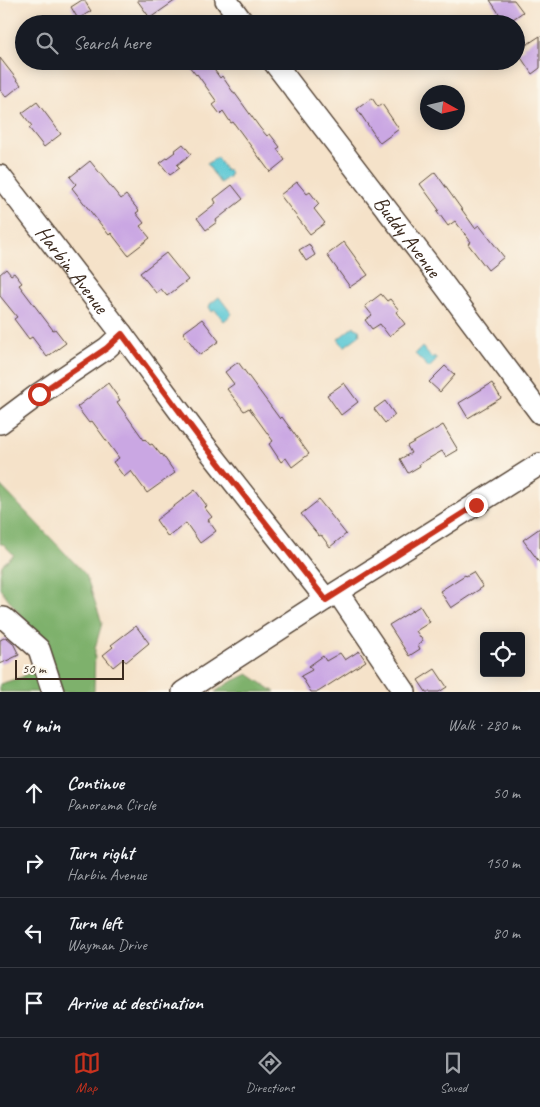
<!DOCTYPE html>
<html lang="en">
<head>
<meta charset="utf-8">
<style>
  :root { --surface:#171b24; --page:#20242c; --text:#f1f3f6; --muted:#9ea1a6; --line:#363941; --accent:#c8321e }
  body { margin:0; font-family:Caveat,sans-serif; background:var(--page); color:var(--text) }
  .controls { position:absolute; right:15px; bottom:15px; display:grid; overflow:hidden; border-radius:5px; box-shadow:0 2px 12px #0003 }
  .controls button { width:45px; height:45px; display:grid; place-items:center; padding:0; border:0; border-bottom:1px solid var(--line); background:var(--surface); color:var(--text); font:25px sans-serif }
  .compass { position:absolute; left:420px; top:85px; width:45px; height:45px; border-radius:50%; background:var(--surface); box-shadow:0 2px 12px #0003; rotate:98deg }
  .scale { position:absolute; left:15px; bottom:12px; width:109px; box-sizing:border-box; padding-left:5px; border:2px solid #3b2a1e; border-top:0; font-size:14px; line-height:18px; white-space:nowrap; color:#3b2a1e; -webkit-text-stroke:4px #fbf7ec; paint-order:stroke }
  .stop { position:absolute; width:15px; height:15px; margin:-11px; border:4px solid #c8321e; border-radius:50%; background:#fff }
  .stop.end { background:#c8321e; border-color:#fff; box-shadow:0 1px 5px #0008 }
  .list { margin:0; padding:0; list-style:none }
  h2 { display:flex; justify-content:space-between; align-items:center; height:65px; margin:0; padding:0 20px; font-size:21px }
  h2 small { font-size:16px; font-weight:400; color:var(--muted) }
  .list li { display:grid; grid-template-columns:32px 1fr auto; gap:15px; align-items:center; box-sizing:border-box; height:70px; padding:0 20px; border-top:1px solid var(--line) }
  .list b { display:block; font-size:19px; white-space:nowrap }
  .list p { margin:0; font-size:16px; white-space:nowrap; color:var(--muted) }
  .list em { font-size:16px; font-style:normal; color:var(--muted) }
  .icon { flex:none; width:28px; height:28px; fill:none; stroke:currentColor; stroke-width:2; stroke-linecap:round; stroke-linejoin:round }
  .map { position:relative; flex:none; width:540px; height:692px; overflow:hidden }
  .search { position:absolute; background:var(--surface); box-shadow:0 2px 12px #0003; left:15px; right:15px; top:15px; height:55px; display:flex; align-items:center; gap:12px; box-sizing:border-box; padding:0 18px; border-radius:28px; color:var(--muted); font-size:19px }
  .sheet { height:345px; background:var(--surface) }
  nav { display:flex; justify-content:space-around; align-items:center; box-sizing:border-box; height:70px; border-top:1px solid var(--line); background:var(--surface); font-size:14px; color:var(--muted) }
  nav a { display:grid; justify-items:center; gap:2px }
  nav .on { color:var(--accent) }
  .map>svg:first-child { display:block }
  .forest { fill:#7eb16c; stroke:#5c6e45 }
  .water { fill:#5cc8d4; stroke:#4c7979 }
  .building { fill:#caa7e3 }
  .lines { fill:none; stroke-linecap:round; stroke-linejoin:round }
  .minor-casing { stroke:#574638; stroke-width:24 }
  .minor { stroke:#fff; stroke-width:21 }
  .route { stroke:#c8321e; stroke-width:6 }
  .labels { text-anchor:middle; stroke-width:4; stroke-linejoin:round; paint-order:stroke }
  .street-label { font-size:21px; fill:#3b2a1e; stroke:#fbf7ec }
</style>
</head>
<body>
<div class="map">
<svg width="540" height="692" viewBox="0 0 540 692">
  <rect width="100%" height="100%" fill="#fbf7ec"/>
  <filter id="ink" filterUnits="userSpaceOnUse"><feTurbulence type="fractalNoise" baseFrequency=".02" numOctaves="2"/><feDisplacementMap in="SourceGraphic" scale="10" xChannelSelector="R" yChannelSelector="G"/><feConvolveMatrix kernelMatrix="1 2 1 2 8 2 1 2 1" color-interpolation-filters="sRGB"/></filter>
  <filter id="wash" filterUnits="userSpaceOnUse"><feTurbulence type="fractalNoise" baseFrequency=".0096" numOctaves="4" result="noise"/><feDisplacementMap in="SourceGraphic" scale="20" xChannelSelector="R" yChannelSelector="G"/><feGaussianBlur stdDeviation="1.12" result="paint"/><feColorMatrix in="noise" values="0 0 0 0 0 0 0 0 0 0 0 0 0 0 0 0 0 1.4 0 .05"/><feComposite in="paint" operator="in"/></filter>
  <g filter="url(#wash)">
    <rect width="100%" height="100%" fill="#f5e2c9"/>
    <!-- forest -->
    <path class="forest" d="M0,485L86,575L102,623L95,648L94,692H0V684L22,677L38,668L36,633L18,612L0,588V574L2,565L14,555L3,544H0Z
      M248,674L275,692H215L229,683Z"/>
    <!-- water -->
    <path class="water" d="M217,157L226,171L228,170L231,174L229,175L230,176L220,183L207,164Z
      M219,297L232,314L224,321L215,310L212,312L209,307L210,305V304Z
      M354,326L356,329L357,328L360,331L359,332L360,335L344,347L338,339Z
      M422,347L432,358L434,356L437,359L435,360L436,361L429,368L415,354Z"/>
    <g id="blocks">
      <!-- building -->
      <path class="building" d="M82,0H84L91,11L78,19L71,7Z
        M137,0H176L150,18Z
        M490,0H514L523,12L506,24Z
        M540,36V68L532,74L518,53L525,49L523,47Z
        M0,58L21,85L6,97L0,90Z
        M185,61H213L210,64L220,78L222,76L233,92H234L260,128L267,136L270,134L280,147L277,149L285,160L270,172L233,122L231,123L223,111L220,114L213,105L217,102L197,74L196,75Z
        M372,98L378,107L382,104L399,129L380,143L357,109Z
        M37,102L61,134L44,147L29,128L32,126L22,113Z
        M183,144L191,154L177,165L180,168L170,175L160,163L175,152L174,151Z
        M90,161L121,199L126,195L139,211L136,213L144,223L140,226L150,238L128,255L111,233L109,235L72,188L76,184L70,177Z
        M435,172L475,228L479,225L504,257L488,270L468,244L471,242L455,221L448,226L437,211L439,210L420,184Z
        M297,182L307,194L310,192L319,204L314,209L325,223L310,234L280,195Z
        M232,185L243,199L216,220L217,222L206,230L197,218L216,203L214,199Z
        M344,242L368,275L350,287L327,255Z
        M309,244L315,255L306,261L299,250Z
        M166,253L188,280L167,296L161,289L156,293L140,273Z
        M6,269L11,275L14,273L22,283L19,285L53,330L55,329L66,343L47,357L32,337L29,339L14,319L17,317L0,296V274Z
        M381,294L387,301L390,299L399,310L396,312L405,324L389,336L380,324L372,329L365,320L372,315L365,306Z
        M202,319L219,341L200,355L183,333Z
        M238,362L280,419L282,417L309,454L292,467L286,458L281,462L269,444L273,441L249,408L244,411L227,389L234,384L225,372Z
        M445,366L455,375L440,392L429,382Z
        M108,383L120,400L117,402L144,440L145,439L150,445L152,444L161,455L162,454L175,473L147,493L131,471L124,477L113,462L119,458L92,421L89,423L77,407Z
        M344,383L358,402L341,415L327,395Z
        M492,383L501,398L468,418L459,403Z
        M385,401L395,415L385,423L374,409Z
        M443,425L458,450L446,457L442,451L419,464L420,466L408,473L400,459L411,453L407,446Z
        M195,490L207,506L204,507L212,517L208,520L216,531L200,543L186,523L168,537L156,520Z
        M319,500L346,534L330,547L321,535L319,536L301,514Z
        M540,528V563L523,540Z
        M473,572L483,587L451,608L440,591L465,575L466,576Z
        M420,606L430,622L416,631L423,641L418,645L420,649L409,656L389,625Z
        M136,626L149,643L126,662L123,659L113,667L103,655L113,647L111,645Z
        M6,637L13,643L19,655L0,664V640Z
        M359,651L366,661L318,692H311L301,676L312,670L309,666L323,656L326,661L340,653L345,660Z
        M435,669L447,687L439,692H426L418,680Z"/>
    </g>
  </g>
  <g filter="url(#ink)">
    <use href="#blocks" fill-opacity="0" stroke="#574638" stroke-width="1"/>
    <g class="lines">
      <defs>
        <g id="minor">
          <path d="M226,0L244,24"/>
          <path id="s1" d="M273,61L427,262L540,413"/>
          <path id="s2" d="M0,176L122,334L203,443L326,599"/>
          <path d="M0,423L39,394L107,348L122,334"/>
          <path d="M338,593L405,692"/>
          <path d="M0,618H4L39,649L53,692"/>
          <path d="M183,692L326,599L540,464"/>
        </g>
      </defs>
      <!-- minor casing -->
      <use href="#minor" class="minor-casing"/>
      <!-- minor -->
      <use href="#minor" class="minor"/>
    </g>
  </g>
  <g class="lines" filter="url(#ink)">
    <!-- route -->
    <path class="route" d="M39,394L107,348L122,334L203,443L326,600L476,505"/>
  </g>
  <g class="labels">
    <!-- street labels -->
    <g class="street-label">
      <text dy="7" stroke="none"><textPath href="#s1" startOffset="221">Buddy Avenue</textPath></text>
      <text dy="7" stroke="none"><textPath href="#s2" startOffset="118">Harbin Avenue</textPath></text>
    </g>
  </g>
</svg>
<div class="controls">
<button><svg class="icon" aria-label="locate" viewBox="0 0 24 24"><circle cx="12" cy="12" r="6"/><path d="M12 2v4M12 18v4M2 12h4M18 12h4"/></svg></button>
</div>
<svg class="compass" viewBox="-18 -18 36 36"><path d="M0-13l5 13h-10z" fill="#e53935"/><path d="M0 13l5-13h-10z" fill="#9ea1a6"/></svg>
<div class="scale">50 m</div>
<div class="stop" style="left:39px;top:394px"></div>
<div class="stop end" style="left:476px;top:505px"></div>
<div class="search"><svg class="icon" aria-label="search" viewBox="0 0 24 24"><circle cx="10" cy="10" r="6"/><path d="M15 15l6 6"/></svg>Search here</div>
</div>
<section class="sheet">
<h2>4 min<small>Walk · 280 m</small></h2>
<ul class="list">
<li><svg class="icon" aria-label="ahead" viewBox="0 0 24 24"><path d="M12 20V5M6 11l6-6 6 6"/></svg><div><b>Continue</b><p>Panorama Circle</p></div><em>50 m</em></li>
<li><svg class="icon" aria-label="right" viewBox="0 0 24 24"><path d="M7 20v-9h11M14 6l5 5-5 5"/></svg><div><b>Turn right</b><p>Harbin Avenue</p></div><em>150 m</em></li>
<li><svg class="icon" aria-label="left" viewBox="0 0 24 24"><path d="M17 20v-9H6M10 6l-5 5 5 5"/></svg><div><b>Turn left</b><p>Wayman Drive</p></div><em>80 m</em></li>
<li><svg class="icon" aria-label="arrive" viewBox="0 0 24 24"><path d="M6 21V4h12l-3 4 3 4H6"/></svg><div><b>Arrive at destination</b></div></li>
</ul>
</section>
<nav>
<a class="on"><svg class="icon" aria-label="map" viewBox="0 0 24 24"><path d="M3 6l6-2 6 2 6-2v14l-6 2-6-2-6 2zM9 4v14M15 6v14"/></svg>Map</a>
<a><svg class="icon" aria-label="directions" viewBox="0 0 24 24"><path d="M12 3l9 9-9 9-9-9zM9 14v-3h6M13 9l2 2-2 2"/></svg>Directions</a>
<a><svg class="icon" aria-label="saved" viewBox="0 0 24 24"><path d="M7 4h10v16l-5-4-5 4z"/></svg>Saved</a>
</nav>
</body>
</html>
